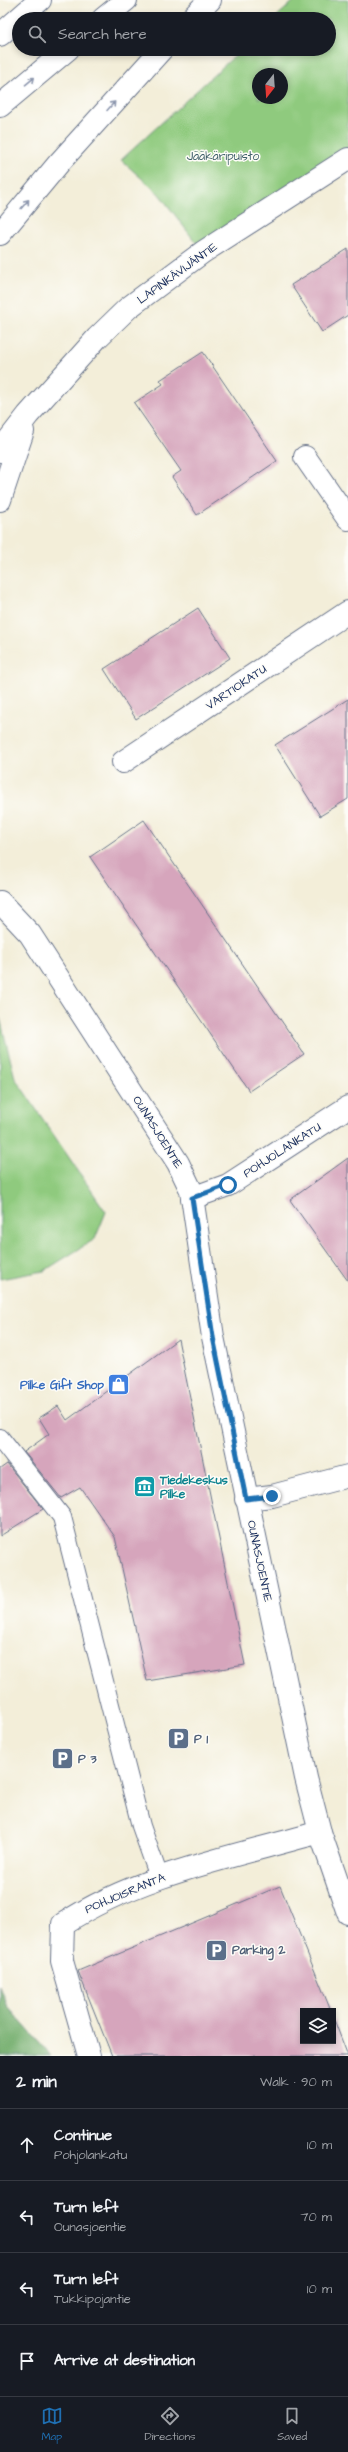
<!DOCTYPE html>
<html lang="en">
<head>
<meta charset="utf-8">
<style>
  :root { --surface:#171b24; --page:#20242c; --text:#f1f3f6; --muted:#9ea1a6; --line:#363941; --accent:#1f6fb2 }
  body { margin:0; font-family:"Architects Daughter",sans-serif; background:var(--page); color:var(--text) }
  .controls { position:absolute; right:12px; bottom:12px; display:grid; overflow:hidden; border-radius:0px; box-shadow:0 2px 6px #0003 }
  .controls button { width:36px; height:36px; display:grid; place-items:center; padding:0; border:0; border-bottom:1px solid var(--line); background:var(--surface); color:var(--text); font:20px sans-serif }
  .compass { position:absolute; left:252px; top:68px; width:36px; height:36px; border-radius:50%; background:var(--surface); box-shadow:0 2px 6px #0003; rotate:197deg }
  .stop { position:absolute; width:12px; height:12px; margin:-9px; border:3px solid #1f6fb2; border-radius:50%; background:#fff }
  .stop.end { background:#1f6fb2; border-color:#fff; box-shadow:0 1px 4px #0008 }
  .list { margin:0; padding:0; list-style:none }
  h2 { display:flex; justify-content:space-between; align-items:center; height:52px; margin:0; padding:0 16px; font-size:17px }
  h2 small { font-size:13px; font-weight:400; color:var(--muted) }
  .list li { display:grid; grid-template-columns:26px 1fr auto; gap:12px; align-items:center; box-sizing:border-box; height:72px; padding:0 16px; border-top:1px solid var(--line) }
  .list b { display:block; font-size:15px; white-space:nowrap }
  .list p { margin:0; font-size:13px; white-space:nowrap; color:var(--muted) }
  .list em { font-size:13px; font-style:normal; color:var(--muted) }
  .icon { flex:none; width:22px; height:22px; fill:none; stroke:currentColor; stroke-width:2; stroke-linecap:round; stroke-linejoin:round }
  .map { position:relative; flex:none; width:348px; height:2056px; overflow:hidden }
  .search { position:absolute; background:var(--surface); box-shadow:0 2px 6px #0003; left:12px; right:12px; top:12px; height:44px; display:flex; align-items:center; gap:10px; box-sizing:border-box; padding:0 14px; border-radius:22px; color:var(--muted); font-size:15px }
  .sheet { height:340px; background:var(--surface) }
  nav { display:flex; justify-content:space-around; align-items:center; box-sizing:border-box; height:56px; border-top:1px solid var(--line); background:var(--surface); font-size:11px; color:var(--muted) }
  nav a { display:grid; justify-items:center; gap:2px }
  nav .on { color:var(--accent) }
  .map>svg:first-child { display:block }
  .green { fill:#8fca7e; stroke:#557c6e; fill-rule:evenodd }
  .forest { fill:#73ae6d; stroke:#476e66 }
  .building { fill:#d6a5bc }
  .lines { fill:none; stroke-linecap:round; stroke-linejoin:round }
  .lane-casing { stroke:#677289; stroke-width:20 }
  .street-casing { stroke:#677289; stroke-width:24 }
  .secondary-casing { stroke:#677289; stroke-width:24 }
  .highway-casing { stroke:#677289; stroke-width:24 }
  .lane { stroke:#fff; stroke-width:18 }
  .street { stroke:#fff; stroke-width:22 }
  .secondary { stroke:#fff; stroke-width:22 }
  .highway { stroke:#fff; stroke-width:22 }
  .oneway { stroke:#8d97ae }
  .route { stroke:#1f6fb2; stroke-width:5 }
  .labels { text-anchor:middle; stroke-width:3; stroke-linejoin:round; paint-order:stroke }
  .park-label { font-size:12px; fill:#3e5e68; stroke:#fdfcf7 }
  .street-label { font-size:12px; fill:#1b2f5e; stroke:#fdfcf7 }
  .shop-label { font-size:12px; font-weight:bold; fill:#366cbe; stroke:#fdfcf7; text-anchor:end }
  .culture-label { font-size:12px; font-weight:bold; fill:#0d838f; stroke:#fdfcf7; text-anchor:start }
  .service-label { font-size:12px; font-weight:bold; fill:#4e5e75; stroke:#fdfcf7; text-anchor:start }
</style>
</head>
<body>
<div class="map">
<svg width="348" height="2056" viewBox="0 0 348 2056">
  <rect width="100%" height="100%" fill="#fdfcf7"/>
  <filter id="ink" filterUnits="userSpaceOnUse"><feTurbulence type="fractalNoise" baseFrequency=".025" numOctaves="2"/><feDisplacementMap in="SourceGraphic" scale="8" xChannelSelector="R" yChannelSelector="G"/><feConvolveMatrix kernelMatrix="1 2 1 2 8 2 1 2 1" color-interpolation-filters="sRGB"/></filter>
  <filter id="wash" filterUnits="userSpaceOnUse"><feTurbulence type="fractalNoise" baseFrequency=".012" numOctaves="4" result="noise"/><feDisplacementMap in="SourceGraphic" scale="16" xChannelSelector="R" yChannelSelector="G"/><feGaussianBlur stdDeviation="0.9" result="paint"/><feColorMatrix in="noise" values="0 0 0 0 0 0 0 0 0 0 0 0 0 0 0 0 0 1.4 0 .05"/><feComposite in="paint" operator="in"/></filter>
  <g filter="url(#wash)">
    <rect width="100%" height="100%" fill="#f3eed9"/>
    <!-- green -->
    <path class="green" d="M295,0H348V149L203,252L159,194L121,160L242,49H329V19H274ZM258,74H282V98H258Z
      M0,1018L15,1078L106,1212L95,1239L44,1271L0,1279Z"/>
    <!-- forest -->
    <path class="forest" d="M0,1986L8,2007L51,2056H0Z"/>
    <g id="blocks">
      <!-- building -->
      <path class="building" d="M348,249V315L322,332L291,285Z
        M203,352L277,461L197,515L172,477L181,471L134,403L163,384L160,380Z
        M198,608L230,658L136,719L104,669Z
        M348,699V799L320,816L275,745Z
        M144,820L304,1054L249,1091L90,857Z
        M348,1158V1281L290,1200Z
        M178,1339L245,1665L147,1681L115,1537L80,1487L61,1498L24,1452L49,1434L39,1418L58,1406L67,1420Z
        M7,1464L43,1509L0,1536V1469Z
        M280,1886L331,2011H303V2041H333V2017L348,2056H112L78,1971Z"/>
    </g>
  </g>
  <g filter="url(#ink)">
    <use href="#blocks" fill-opacity="0" stroke="#677289" stroke-width="1"/>
    <g class="lines">
      <defs>
        <path id="lane" d="M0,1438L62,1517L141,1826L159,1877"/>
        <path id="street" d="M305,457L348,519
          M123,762L348,612
          M192,1198L228,1185L348,1107
          M246,1499L272,1496L348,1476
          M89,2056L62,1961L63,1924C139,1874 233,1857 320,1832"/>
        <path id="secondary" d="M0,451L28,415L97,338L128,308L203,252L348,159
          M0,500L23,431
          M0,902L30,934L178,1163L191,1190L213,1337L306,1778L320,1832L348,1913"/>
        <path id="highway" d="M103,19L126,0
          M191,19L210,0
          M0,35L40,0
          M0,106L68,49
          M0,234L59,163L162,49"/>
      </defs>
      <!-- lane casing -->
      <use href="#lane" class="lane-casing"/>
      <!-- street casing -->
      <use href="#street" class="street-casing"/>
      <!-- secondary casing -->
      <use href="#secondary" class="secondary-casing"/>
      <!-- highway casing -->
      <use href="#highway" class="highway-casing"/>
      <!-- lane -->
      <use href="#lane" class="lane"/>
      <!-- street -->
      <use href="#street" class="street"/>
      <!-- secondary -->
      <use href="#secondary" class="secondary"/>
      <!-- highway -->
      <use href="#highway" class="highway"/>
    </g>
    <!-- one-way arrows -->
    <defs><path id="oneway-shaft" d="M-6 0H5M1.5-3L5.5 0L1.5 3" fill="none" stroke-width="1.6" stroke-linecap="round" stroke-linejoin="round"/></defs>
    <g class="oneway">
      <use href="#oneway-shaft" transform="translate(30 81) rotate(-40)"/>
      <use href="#oneway-shaft" transform="translate(111 106) rotate(-48)"/>
      <use href="#oneway-shaft" transform="translate(25 204) rotate(-50)"/>
    </g>
  </g>
  <g class="lines" filter="url(#ink)">
    <!-- route -->
    <path class="route" d="M228,1185L192,1198L213,1337L246,1499L272,1496"/>
  </g>
  <!-- icons -->
  <defs>
    <symbol id="shop-square" viewBox="-11 -11 22 22"><rect x="-9" y="-9" width="18" height="18" rx="4" fill="#3f7fe0" stroke="#fdfcf7"/><path d="M-5-2.5h2.3a2.7 3.5 0 0 1 5.4 0H5L5.5 6h-11ZM-1.5-2.5h3a1.5 2.3 0 0 0-3 0Z" fill="#fff"/></symbol>
    <symbol id="museum-square" viewBox="-11 -11 22 22"><rect x="-9" y="-9" width="18" height="18" rx="4" fill="#0f9aa8" stroke="#fdfcf7"/><path d="M0-6L6-3V-2H-6V-3ZM-5-1h2V3h-2ZM-1-1h2V3h-2ZM3-1h2V3H3ZM-6 4H6V6H-6Z" fill="#fff"/></symbol>
    <symbol id="parking-square" viewBox="-11 -11 22 22"><rect x="-9" y="-9" width="18" height="18" rx="4" fill="#5c6f8a" stroke="#fdfcf7"/><path d="M-3.5-5.5H1a3.5 3.5 0 0 1 0 7H-1V5.5H-3.5ZM-1-3.4V-.6H.8a1.4 1.4 0 0 0 0-2.8Z" fill="#fff"/></symbol>
  </defs>
  <g fill-rule="evenodd">
    <use href="#shop-square" x="106" y="1372" width="25" height="25"/>
    <use href="#museum-square" x="132" y="1474" width="25" height="25"/>
    <use href="#parking-square" x="166" y="1726" width="25" height="25"/>
    <use href="#parking-square" x="50" y="1746" width="25" height="25"/>
    <use href="#parking-square" x="204" y="1938" width="25" height="25"/>
  </g>
  <g class="labels">
    <!-- park labels -->
    <g class="park-label">
      <text x="223" y="160">Jääkäripuisto</text>
    </g>
    <!-- street labels -->
    <g class="street-label">
      <text transform="translate(177 273) rotate(-36)" y="4">LAPINKÄVIJÄNTIE</text>
      <text transform="translate(236 687) rotate(-34)" y="4">VARTIOKATU</text>
      <text transform="translate(158 1132) rotate(58)" y="4">OUNASJOENTIE</text>
      <text transform="translate(282 1150) rotate(-33)" y="4">POHJOLANKATU</text>
      <text transform="translate(260 1561) rotate(78)" y="4">OUNASJOENTIE</text>
      <text transform="translate(125 1893) rotate(-23)" y="4">POHJOISRANTA</text>
    </g>
    <!-- shop labels -->
    <g class="shop-label">
      <text x="104" y="1389">Pilke Gift Shop</text>
    </g>
    <!-- culture labels -->
    <g class="culture-label">
      <text x="160" y="1484">Tiedekeskus<tspan x="160" dy="14">Pilke</tspan></text>
    </g>
    <!-- service labels -->
    <g class="service-label">
      <text x="194" y="1743">P 1</text>
      <text x="78" y="1763">P 3</text>
      <text x="232" y="1954">Parking 2</text>
    </g>
  </g>
</svg>
<div class="controls">
<button><svg class="icon" aria-label="layers" viewBox="0 0 24 24"><path d="M12 4l9 5-9 5-9-5zM3 14l9 5 9-5"/></svg></button>
</div>
<svg class="compass" viewBox="-18 -18 36 36"><path d="M0-13l5 13h-10z" fill="#e53935"/><path d="M0 13l5-13h-10z" fill="#9ea1a6"/></svg>
<div class="stop" style="left:228px;top:1185px"></div>
<div class="stop end" style="left:272px;top:1496px"></div>
<div class="search"><svg class="icon" aria-label="search" viewBox="0 0 24 24"><circle cx="10" cy="10" r="6"/><path d="M15 15l6 6"/></svg>Search here</div>
</div>
<section class="sheet">
<h2>2 min<small>Walk · 90 m</small></h2>
<ul class="list">
<li><svg class="icon" aria-label="ahead" viewBox="0 0 24 24"><path d="M12 20V5M6 11l6-6 6 6"/></svg><div><b>Continue</b><p>Pohjolankatu</p></div><em>10 m</em></li>
<li><svg class="icon" aria-label="left" viewBox="0 0 24 24"><path d="M17 20v-9H6M10 6l-5 5 5 5"/></svg><div><b>Turn left</b><p>Ounasjoentie</p></div><em>70 m</em></li>
<li><svg class="icon" aria-label="left" viewBox="0 0 24 24"><path d="M17 20v-9H6M10 6l-5 5 5 5"/></svg><div><b>Turn left</b><p>Tukkipojantie</p></div><em>10 m</em></li>
<li><svg class="icon" aria-label="arrive" viewBox="0 0 24 24"><path d="M6 21V4h12l-3 4 3 4H6"/></svg><div><b>Arrive at destination</b></div></li>
</ul>
</section>
<nav>
<a class="on"><svg class="icon" aria-label="map" viewBox="0 0 24 24"><path d="M3 6l6-2 6 2 6-2v14l-6 2-6-2-6 2zM9 4v14M15 6v14"/></svg>Map</a>
<a><svg class="icon" aria-label="directions" viewBox="0 0 24 24"><path d="M12 3l9 9-9 9-9-9zM9 14v-3h6M13 9l2 2-2 2"/></svg>Directions</a>
<a><svg class="icon" aria-label="saved" viewBox="0 0 24 24"><path d="M7 4h10v16l-5-4-5 4z"/></svg>Saved</a>
</nav>
</body>
</html>
